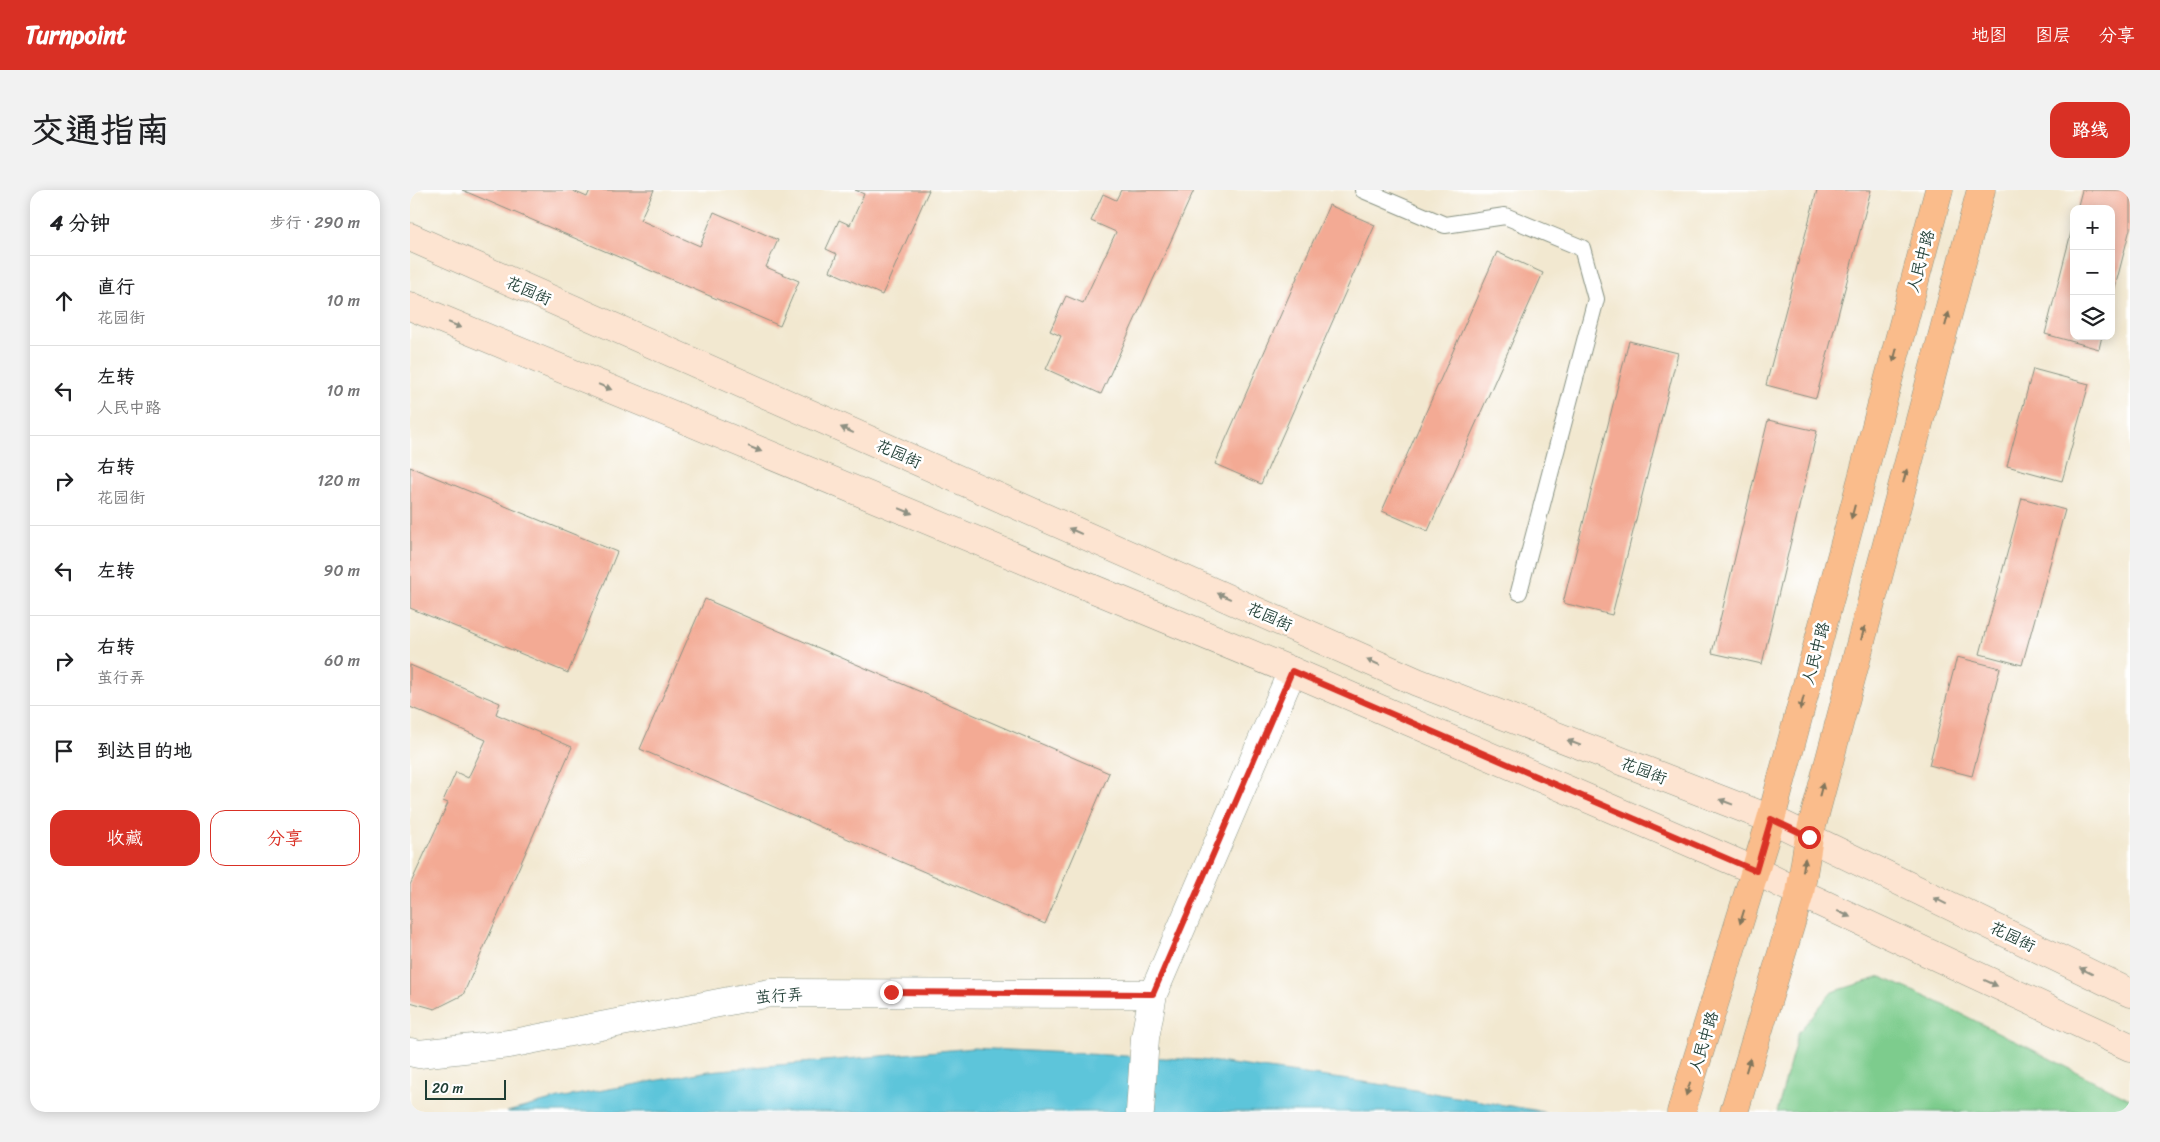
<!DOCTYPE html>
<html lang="zh">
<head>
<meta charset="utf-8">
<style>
  :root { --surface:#fff; --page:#f2f2f2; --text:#202124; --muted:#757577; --line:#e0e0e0; --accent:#d93025 }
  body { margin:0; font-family:Sriracha,"LXGW WenKai TC",sans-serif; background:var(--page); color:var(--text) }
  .controls { position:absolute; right:15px; top:15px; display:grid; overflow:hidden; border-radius:10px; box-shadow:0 2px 12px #0003 }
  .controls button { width:45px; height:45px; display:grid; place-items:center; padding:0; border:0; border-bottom:1px solid var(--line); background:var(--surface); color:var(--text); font:25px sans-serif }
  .scale { position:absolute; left:15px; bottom:12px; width:81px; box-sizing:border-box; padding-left:5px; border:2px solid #1f3d34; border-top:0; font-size:14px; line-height:18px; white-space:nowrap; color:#1f3d34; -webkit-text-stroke:4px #fff; paint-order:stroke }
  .stop { position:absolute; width:15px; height:15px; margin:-11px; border:4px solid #d93025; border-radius:50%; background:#fff }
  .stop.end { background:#d93025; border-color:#fff; box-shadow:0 1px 5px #0008 }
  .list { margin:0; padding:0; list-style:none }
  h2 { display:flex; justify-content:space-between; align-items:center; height:65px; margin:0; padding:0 20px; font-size:21px }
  h2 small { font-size:16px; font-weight:400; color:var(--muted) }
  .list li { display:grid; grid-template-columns:32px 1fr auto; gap:15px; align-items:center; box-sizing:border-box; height:90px; padding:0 20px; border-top:1px solid var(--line) }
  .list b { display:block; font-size:19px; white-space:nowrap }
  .list p { margin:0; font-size:16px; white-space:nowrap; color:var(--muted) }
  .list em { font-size:16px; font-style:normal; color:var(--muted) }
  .actions { display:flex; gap:10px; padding:15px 20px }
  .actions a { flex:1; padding:11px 0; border:1px solid var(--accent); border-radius:15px; text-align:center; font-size:18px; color:var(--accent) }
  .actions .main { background:var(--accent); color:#fff }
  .icon { flex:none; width:28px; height:28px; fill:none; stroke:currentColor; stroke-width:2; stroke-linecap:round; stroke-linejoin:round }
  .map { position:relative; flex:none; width:1720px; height:922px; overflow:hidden; border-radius:15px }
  header { display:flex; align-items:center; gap:30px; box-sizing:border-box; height:70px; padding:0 25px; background:var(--accent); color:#fff }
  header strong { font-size:24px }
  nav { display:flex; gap:28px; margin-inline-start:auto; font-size:18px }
  .intro { display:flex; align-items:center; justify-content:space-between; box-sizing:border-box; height:120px; padding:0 30px }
  h1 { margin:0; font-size:35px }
  .button { padding:12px 22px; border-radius:15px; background:var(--accent); color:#fff; font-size:18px; font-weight:700 }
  main { display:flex; gap:30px; padding:0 30px }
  aside { flex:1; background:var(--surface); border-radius:15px; box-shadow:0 2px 12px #0003 }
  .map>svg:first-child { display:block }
  .green { fill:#7dcc8d; stroke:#4e8460 }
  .water { fill:#5dc5da; stroke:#3e8187 }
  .building { fill:#f3aa94 }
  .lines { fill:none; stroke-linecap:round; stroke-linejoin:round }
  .lane-casing { stroke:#889282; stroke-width:18 }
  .street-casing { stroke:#889282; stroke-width:29 }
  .secondary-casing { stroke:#889282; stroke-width:29 }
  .primary-casing { stroke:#889282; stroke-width:29 }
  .lane { stroke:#fff; stroke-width:16 }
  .street { stroke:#fff; stroke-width:28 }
  .secondary { stroke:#fde4d1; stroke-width:28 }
  .primary { stroke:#fabc8b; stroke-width:28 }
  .oneway { fill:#82765b }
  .oneway2 { fill:#8e9082 }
  .route { stroke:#d93025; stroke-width:6 }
  .labels { text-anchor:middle; stroke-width:5; stroke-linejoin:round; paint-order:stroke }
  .street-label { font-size:16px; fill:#1f3d34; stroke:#fff }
</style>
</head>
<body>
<header>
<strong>Turnpoint</strong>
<nav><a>地图</a><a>图层</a><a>分享</a></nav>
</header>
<div class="intro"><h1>交通指南</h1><a class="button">路线</a></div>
<main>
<aside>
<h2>4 分钟<small>步行 · 290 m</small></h2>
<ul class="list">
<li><svg class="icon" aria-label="ahead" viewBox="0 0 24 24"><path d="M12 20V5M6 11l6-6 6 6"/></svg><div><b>直行</b><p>花园街</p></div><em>10 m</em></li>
<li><svg class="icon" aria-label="left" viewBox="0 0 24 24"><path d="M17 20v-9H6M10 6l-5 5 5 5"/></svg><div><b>左转</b><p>人民中路</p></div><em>10 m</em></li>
<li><svg class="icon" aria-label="right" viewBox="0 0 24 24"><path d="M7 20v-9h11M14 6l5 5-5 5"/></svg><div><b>右转</b><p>花园街</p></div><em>120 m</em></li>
<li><svg class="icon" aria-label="left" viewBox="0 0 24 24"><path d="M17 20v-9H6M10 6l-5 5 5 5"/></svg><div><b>左转</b></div><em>90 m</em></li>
<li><svg class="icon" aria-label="right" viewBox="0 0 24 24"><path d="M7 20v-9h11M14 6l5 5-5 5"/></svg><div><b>右转</b><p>茧行弄</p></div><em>60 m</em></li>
<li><svg class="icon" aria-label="arrive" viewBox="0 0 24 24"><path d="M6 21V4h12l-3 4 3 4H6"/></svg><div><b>到达目的地</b></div></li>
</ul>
<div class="actions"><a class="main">收藏</a><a>分享</a></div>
</aside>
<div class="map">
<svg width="1720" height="922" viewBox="0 0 1720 922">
  <rect width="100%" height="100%" fill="#fff"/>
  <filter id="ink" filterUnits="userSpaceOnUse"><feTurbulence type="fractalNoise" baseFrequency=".02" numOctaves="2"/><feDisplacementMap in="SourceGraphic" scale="10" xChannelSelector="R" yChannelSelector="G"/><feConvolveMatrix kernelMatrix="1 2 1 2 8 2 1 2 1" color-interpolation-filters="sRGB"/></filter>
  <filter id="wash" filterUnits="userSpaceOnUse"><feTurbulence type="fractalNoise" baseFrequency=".0096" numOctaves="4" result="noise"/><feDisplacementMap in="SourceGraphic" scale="20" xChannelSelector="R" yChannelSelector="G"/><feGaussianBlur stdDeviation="1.12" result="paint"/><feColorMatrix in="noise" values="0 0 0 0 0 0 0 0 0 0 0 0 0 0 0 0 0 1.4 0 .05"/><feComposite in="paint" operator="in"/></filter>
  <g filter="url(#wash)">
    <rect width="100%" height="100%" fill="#f2e8d0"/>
    <!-- green -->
    <path class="green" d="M1471,787L1532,814L1720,909V922H1367L1388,843L1422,802Z"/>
    <!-- water -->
    <path class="water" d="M563,858L792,870L975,895L1136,922H97L149,908L299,881Z"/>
    <g id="blocks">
      <!-- building -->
      <path class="building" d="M52,0H161L177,7L180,0H244L230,30L290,56L304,22L368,50L356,77L389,91L370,136Z
        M445,0H519L472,105L420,81L427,64L416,59L429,30L440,35L454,4Z
        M711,0H784L691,204L636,179L651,146L640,141L656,106L673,113L706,42L681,31L693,4L706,10Z
        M1407,0H1461L1406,208L1356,195Z
        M1672,0H1720V39L1702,109L1701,19H1667Z
        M919,15L965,35L851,294L805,274Z
        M1663,35L1664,146H1692L1689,159L1635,144Z
        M1087,62L1133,83L1018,341L972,321Z
        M1219,151L1268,163L1202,425L1153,413Z
        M1623,179L1679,194L1652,291L1597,276Z
        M1358,230L1407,241L1352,474L1302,463Z
        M0,277L207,362L158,483L0,418Z
        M1612,308L1655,320L1612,475L1570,464Z
        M295,409L699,583L635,734L230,559Z
        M1547,467L1590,478L1562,586L1519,575Z
        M0,475L90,513L86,524L162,557L53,805L25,819L0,812V695L38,613L33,611L46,582L58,588L76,550L0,517Z"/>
    </g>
  </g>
  <g filter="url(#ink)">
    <use href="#blocks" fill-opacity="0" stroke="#889282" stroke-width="1"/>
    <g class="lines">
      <defs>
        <path id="lane" d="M953,0L1035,35L1095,26L1172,58L1186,109L1109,402"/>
        <path id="street" d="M0,862L9,864L99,854L360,803L743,804
          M730,922L735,848L743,804L882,481"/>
        <path id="secondary" d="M0,47L1007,492L1361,629L1720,803
          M0,116L882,481L1346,681L1390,703L1720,857"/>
        <path id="primary" d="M1271,922L1361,629L1529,0
          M1324,922L1390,703L1399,647L1571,0"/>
      </defs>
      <!-- lane casing -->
      <use href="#lane" class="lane-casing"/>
      <!-- street casing -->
      <use href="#street" class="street-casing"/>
      <!-- secondary casing -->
      <use href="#secondary" class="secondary-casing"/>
      <!-- primary casing -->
      <use href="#primary" class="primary-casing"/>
      <!-- lane -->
      <use href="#lane" class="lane"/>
      <!-- street -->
      <use href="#street" class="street"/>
      <!-- secondary -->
      <use href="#secondary" class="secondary"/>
      <!-- primary -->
      <use href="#primary" class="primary"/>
    </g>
    <!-- one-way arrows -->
    <defs><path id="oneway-solid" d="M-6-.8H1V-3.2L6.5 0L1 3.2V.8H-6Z" transform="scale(1.25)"/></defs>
    <g class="oneway">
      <use href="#oneway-solid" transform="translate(1537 129) rotate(-75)"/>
      <use href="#oneway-solid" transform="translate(1485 165) rotate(105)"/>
      <use href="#oneway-solid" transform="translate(1495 286) rotate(-75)"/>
      <use href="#oneway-solid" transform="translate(1443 322) rotate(105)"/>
      <use href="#oneway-solid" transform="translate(1453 443) rotate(-75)"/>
      <use href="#oneway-solid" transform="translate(1392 513) rotate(105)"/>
      <use href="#oneway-solid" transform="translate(1411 600) rotate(-75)"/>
      <use href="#oneway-solid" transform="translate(1394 675) rotate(-81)"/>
      <use href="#oneway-solid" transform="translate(1332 727) rotate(107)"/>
      <use href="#oneway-solid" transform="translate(1338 875) rotate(-73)"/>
      <use href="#oneway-solid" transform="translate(1278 899) rotate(107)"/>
    </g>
    <g class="oneway2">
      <use href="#oneway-solid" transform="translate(45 135) rotate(22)"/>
      <use href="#oneway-solid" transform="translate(195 197) rotate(22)"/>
      <use href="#oneway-solid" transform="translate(437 240) rotate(-156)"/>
      <use href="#oneway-solid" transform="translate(345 259) rotate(22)"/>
      <use href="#oneway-solid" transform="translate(496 321) rotate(22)"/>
      <use href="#oneway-solid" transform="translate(665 341) rotate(-156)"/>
      <use href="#oneway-solid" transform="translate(814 406) rotate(-156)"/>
      <use href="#oneway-solid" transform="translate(963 472) rotate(-156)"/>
      <use href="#oneway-solid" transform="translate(1164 553) rotate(-159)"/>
      <use href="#oneway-solid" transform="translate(1316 612) rotate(-159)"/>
      <use href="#oneway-solid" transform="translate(1530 711) rotate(-154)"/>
      <use href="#oneway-solid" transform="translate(1434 724) rotate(25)"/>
      <use href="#oneway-solid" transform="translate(1676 781) rotate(-154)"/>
      <use href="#oneway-solid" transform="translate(1581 793) rotate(25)"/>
    </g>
  </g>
  <g class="lines" filter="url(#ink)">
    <!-- route -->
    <path class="route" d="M481,802L743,804L882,481L1346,681L1361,629L1399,647"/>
  </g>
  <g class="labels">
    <!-- street labels -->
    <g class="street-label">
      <text transform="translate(1510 71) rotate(-75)" y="6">人民中路</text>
      <text transform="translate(119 100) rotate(24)" y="6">花园街</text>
      <text transform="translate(489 263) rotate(24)" y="6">花园街</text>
      <text transform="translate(860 426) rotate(24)" y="6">花园街</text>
      <text transform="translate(1405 463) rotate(-75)" y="6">人民中路</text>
      <text transform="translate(1234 580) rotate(21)" y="6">花园街</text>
      <text transform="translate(1603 746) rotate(26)" y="6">花园街</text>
      <text transform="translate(369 805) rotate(-4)" y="6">茧行弄</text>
      <text transform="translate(1293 852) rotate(-73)" y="6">人民中路</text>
    </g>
  </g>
</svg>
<div class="controls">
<button>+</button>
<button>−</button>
<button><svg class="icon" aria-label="layers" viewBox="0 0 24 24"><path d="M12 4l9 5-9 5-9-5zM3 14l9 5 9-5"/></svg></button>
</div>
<div class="scale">20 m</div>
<div class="stop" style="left:1399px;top:647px"></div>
<div class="stop end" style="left:481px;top:802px"></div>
</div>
</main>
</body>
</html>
